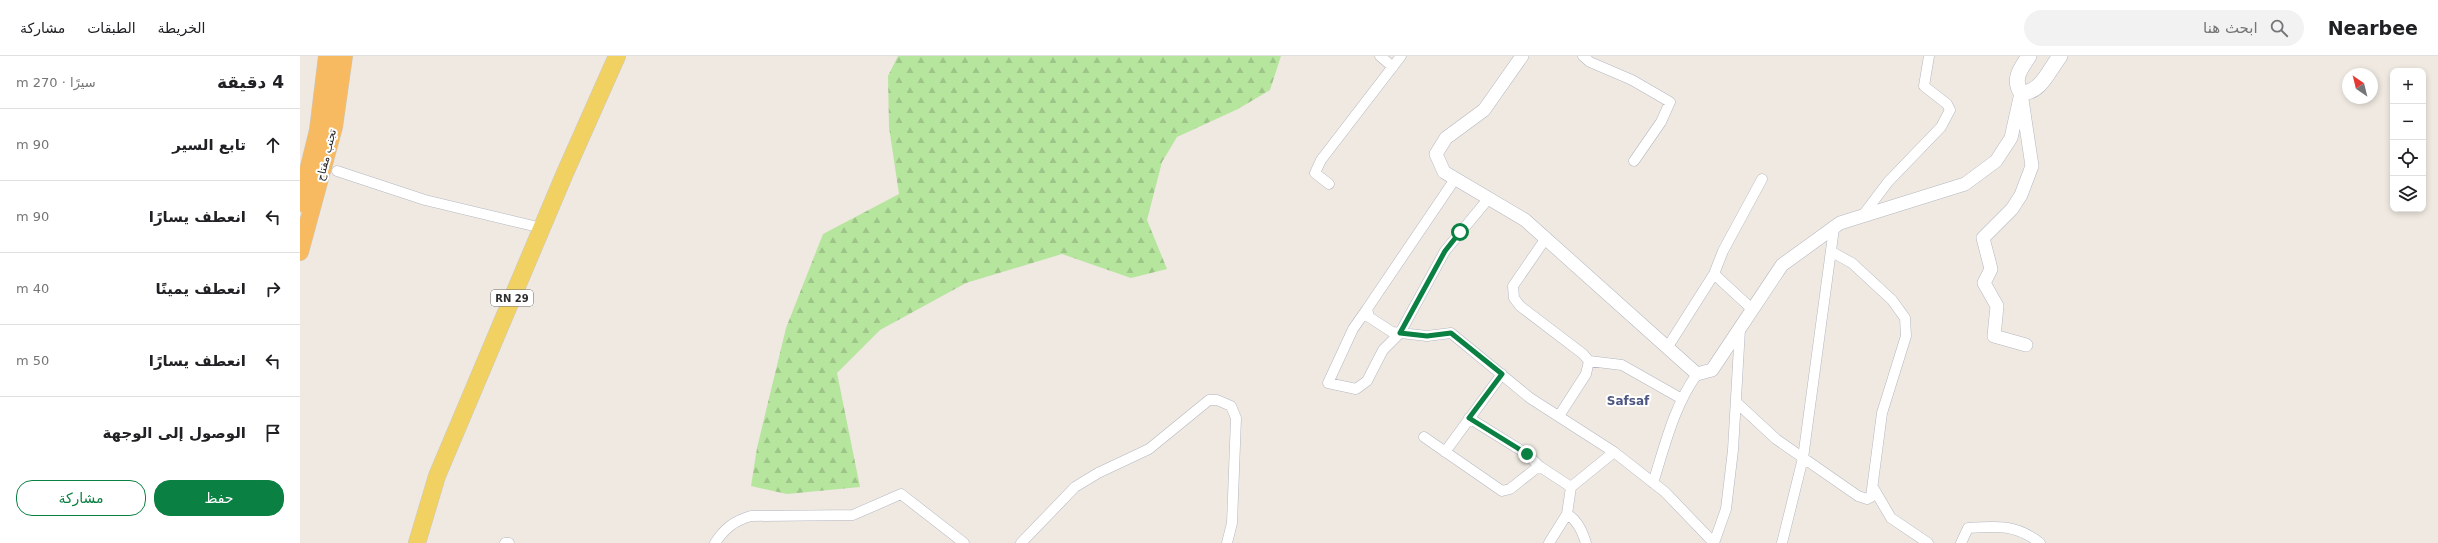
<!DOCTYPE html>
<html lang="ar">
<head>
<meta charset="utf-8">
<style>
  :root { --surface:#fff; --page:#f2f2f2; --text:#202124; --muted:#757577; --line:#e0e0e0; --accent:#0b8043 }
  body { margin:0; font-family:"DejaVu Sans","Noto Naskh Arabic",sans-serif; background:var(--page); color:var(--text); direction:rtl }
  .controls { position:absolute; right:12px; top:12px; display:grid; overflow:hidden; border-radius:8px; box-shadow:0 2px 6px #0003 }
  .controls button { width:36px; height:36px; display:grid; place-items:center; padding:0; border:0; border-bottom:1px solid var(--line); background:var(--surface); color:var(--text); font:20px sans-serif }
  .compass { position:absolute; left:2042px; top:12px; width:36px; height:36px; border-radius:50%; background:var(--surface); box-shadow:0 2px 6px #0003; rotate:325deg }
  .stop { position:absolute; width:12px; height:12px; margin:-9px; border:3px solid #0b8043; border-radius:50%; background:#fff }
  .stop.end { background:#0b8043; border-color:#fff; box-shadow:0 1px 4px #0008 }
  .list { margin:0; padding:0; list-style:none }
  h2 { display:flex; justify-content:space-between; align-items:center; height:52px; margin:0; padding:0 16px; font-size:17px }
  h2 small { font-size:13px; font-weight:400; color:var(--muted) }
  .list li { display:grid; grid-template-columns:26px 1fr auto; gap:12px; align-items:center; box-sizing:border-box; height:72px; padding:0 16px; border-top:1px solid var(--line) }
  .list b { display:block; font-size:15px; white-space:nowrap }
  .list em { font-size:13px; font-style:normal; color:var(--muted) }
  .actions { display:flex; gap:8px; padding:12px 16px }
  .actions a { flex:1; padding:9px 0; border:1px solid var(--accent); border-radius:16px; text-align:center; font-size:14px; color:var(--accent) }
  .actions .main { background:var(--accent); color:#fff }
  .icon { flex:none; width:22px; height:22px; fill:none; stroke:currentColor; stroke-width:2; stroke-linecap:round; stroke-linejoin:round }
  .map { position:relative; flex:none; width:2138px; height:487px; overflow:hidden; direction:ltr }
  header { display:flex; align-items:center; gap:24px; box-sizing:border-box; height:56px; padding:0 20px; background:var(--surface); border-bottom:1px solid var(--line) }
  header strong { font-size:19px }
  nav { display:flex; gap:22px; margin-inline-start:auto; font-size:14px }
  .search { width:280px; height:36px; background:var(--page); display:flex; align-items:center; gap:10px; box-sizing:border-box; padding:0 14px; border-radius:22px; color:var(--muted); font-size:15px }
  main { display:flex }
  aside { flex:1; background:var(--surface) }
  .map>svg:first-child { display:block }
  .forest { fill:url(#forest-firs) }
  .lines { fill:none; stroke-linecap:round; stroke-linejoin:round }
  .minor-casing { stroke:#b4b7c1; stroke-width:11 }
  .tertiary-casing { stroke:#b4b7c1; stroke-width:14 }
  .secondary-casing { stroke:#b4b7c1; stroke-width:16 }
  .primary-casing { stroke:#c9c9c9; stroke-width:18 }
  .trunk-casing { stroke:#c9c9c9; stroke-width:18 }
  .minor { stroke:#fff; stroke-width:10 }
  .tertiary { stroke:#fff; stroke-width:13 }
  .secondary { stroke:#fff; stroke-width:15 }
  .primary { stroke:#f2d163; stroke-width:17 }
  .trunk { stroke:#f8ba60; stroke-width:17 }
  .route { stroke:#0b8043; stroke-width:5 }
  .labels { text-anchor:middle; stroke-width:4; stroke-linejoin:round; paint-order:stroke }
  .shield { fill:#fff; stroke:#6d6d6d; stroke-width:1 }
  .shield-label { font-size:10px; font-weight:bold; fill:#2e2e2e }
  .street-label { font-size:11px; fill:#2e2e2e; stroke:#fff }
  .neighbourhood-label { font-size:12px; font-weight:bold; fill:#4d5680; stroke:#fff }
</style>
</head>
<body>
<header>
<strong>Nearbee</strong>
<div class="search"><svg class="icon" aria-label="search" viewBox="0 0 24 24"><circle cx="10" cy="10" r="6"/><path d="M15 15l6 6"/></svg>ابحث هنا</div>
<nav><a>الخريطة</a><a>الطبقات</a><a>مشاركة</a></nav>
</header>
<main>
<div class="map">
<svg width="2138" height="487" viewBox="0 0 2138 487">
  <defs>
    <pattern id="forest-firs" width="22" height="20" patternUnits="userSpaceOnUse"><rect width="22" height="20" fill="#b6e59e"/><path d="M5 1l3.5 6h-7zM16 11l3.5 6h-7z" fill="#9dc588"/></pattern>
  </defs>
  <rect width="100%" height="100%" fill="#efe9e1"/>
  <!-- forest -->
  <path class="forest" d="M598,0H981L970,34L938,53L877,81L862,106L847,164L867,213L831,222L762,198L666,227L580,274L537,317L560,431L487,438L451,430L457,392L486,272L523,178L599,138L589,71L588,20Z"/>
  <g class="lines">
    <defs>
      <path id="minor" d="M1080,0L1093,11
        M1283,0L1290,6L1332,24L1370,46L1361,66L1334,105
        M37,115L125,144L242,172
        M1155,123L1067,253L1069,261L1092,276L1127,280L1151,277L1230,342L1314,396L1365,436L1414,487
        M1029,128L1015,117L1021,104L1101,0
        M1563,159L1588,126L1641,71L1650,54L1647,48L1624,30L1629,0
        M1246,182L1213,230L1214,242L1220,250L1283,298L1289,305L1286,318L1259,360
        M1414,218L1423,195L1462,123
        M1067,253L1053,273L1028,327L1056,333L1067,325L1083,294L1100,277L1145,195L1189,142
        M1367,292L1414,218L1453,254
        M1289,305L1322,309L1382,343
        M1436,346L1476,383L1558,440L1567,443L1571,441L1582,357L1606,280L1605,262L1592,244L1552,207L1532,196
        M1169,362L1227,398L1239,410L1271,431
        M1124,381L1202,435L1210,433L1239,410
        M1145,396L1202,318
        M1353,427C1365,389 1374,350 1397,318
        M1574,433L1591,462L1628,487
        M1267,458C1278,465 1282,475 1286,487
        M205,487H209
        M415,487C425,472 434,465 451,460L553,459L601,438L664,487
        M721,487L775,431L798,417L849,393L909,344H917L931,350L936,362L932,467L927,487
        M1249,487L1267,458L1271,431L1314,396
        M1414,487L1426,453L1433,394L1440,273
        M1482,487L1503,402L1534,172
        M1661,487L1668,472C1696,470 1716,468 1740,487"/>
      <path id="tertiary" d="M1222,0L1184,54L1146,82L1136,98L1144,116L1225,164L1397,318L1412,314L1482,209L1540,167L1665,128L1696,105L1711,82L1721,37L1732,110L1721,139L1712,153L1683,182L1691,213L1684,227L1697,250L1694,280L1726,289"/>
      <path id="secondary" d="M1729,0C1721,12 1712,23 1721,37C1741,37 1749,14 1760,0"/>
      <path id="primary" d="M117,487L137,420L265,117L317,0"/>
      <path id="trunk" d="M0,147L18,74L27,0
        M0,196L34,71L44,0"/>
    </defs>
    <!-- minor casing -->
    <use href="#minor" class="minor-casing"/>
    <!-- tertiary casing -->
    <use href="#tertiary" class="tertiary-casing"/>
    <!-- secondary casing -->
    <use href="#secondary" class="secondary-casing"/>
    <!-- primary casing -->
    <use href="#primary" class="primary-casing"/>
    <!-- trunk casing -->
    <use href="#trunk" class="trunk-casing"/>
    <!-- minor -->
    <use href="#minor" class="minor"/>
    <!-- tertiary -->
    <use href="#tertiary" class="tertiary"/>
    <!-- secondary -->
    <use href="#secondary" class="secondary"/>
    <!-- primary -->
    <use href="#primary" class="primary"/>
    <!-- trunk -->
    <use href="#trunk" class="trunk"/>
  </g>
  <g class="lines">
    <!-- route -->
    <path class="route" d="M1160,176L1145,195L1100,277L1127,280L1151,277L1202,318L1169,362L1227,398"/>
  </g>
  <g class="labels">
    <!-- shield labels -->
    <rect class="shield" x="191" y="234" width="42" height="16" rx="3"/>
    <g class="shield-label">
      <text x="212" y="246">RN 29</text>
    </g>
    <!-- street labels -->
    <g class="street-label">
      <text transform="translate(26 99) rotate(-76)" y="4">تجنب مفتاح</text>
    </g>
    <!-- neighbourhood labels -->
    <g class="neighbourhood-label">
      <text x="1328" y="349">Safsaf</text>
    </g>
  </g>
</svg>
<div class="controls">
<button>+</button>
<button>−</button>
<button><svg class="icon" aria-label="locate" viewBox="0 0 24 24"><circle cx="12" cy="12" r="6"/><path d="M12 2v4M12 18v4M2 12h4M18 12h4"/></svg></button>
<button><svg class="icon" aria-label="layers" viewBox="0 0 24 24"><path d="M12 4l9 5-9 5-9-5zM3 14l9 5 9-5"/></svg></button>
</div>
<svg class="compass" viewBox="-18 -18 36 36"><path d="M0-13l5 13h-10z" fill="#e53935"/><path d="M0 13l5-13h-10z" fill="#757577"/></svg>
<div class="stop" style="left:1160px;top:176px"></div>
<div class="stop end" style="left:1227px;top:398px"></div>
</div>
<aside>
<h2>4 دقيقة<small>سيرًا · 270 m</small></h2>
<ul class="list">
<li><svg class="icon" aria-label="ahead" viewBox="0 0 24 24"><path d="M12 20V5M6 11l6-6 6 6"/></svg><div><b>تابع السير</b></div><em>90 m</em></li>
<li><svg class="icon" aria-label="left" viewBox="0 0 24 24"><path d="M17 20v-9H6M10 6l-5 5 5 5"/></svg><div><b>انعطف يسارًا</b></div><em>90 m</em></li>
<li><svg class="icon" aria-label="right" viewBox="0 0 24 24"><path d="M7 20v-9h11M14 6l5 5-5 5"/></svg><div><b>انعطف يمينًا</b></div><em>40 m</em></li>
<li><svg class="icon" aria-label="left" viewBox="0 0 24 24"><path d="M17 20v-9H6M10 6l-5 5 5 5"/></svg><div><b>انعطف يسارًا</b></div><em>50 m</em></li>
<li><svg class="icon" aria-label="arrive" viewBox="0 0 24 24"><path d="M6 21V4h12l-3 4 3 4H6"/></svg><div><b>الوصول إلى الوجهة</b></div></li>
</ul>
<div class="actions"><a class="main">حفظ</a><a>مشاركة</a></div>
</aside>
</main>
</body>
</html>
